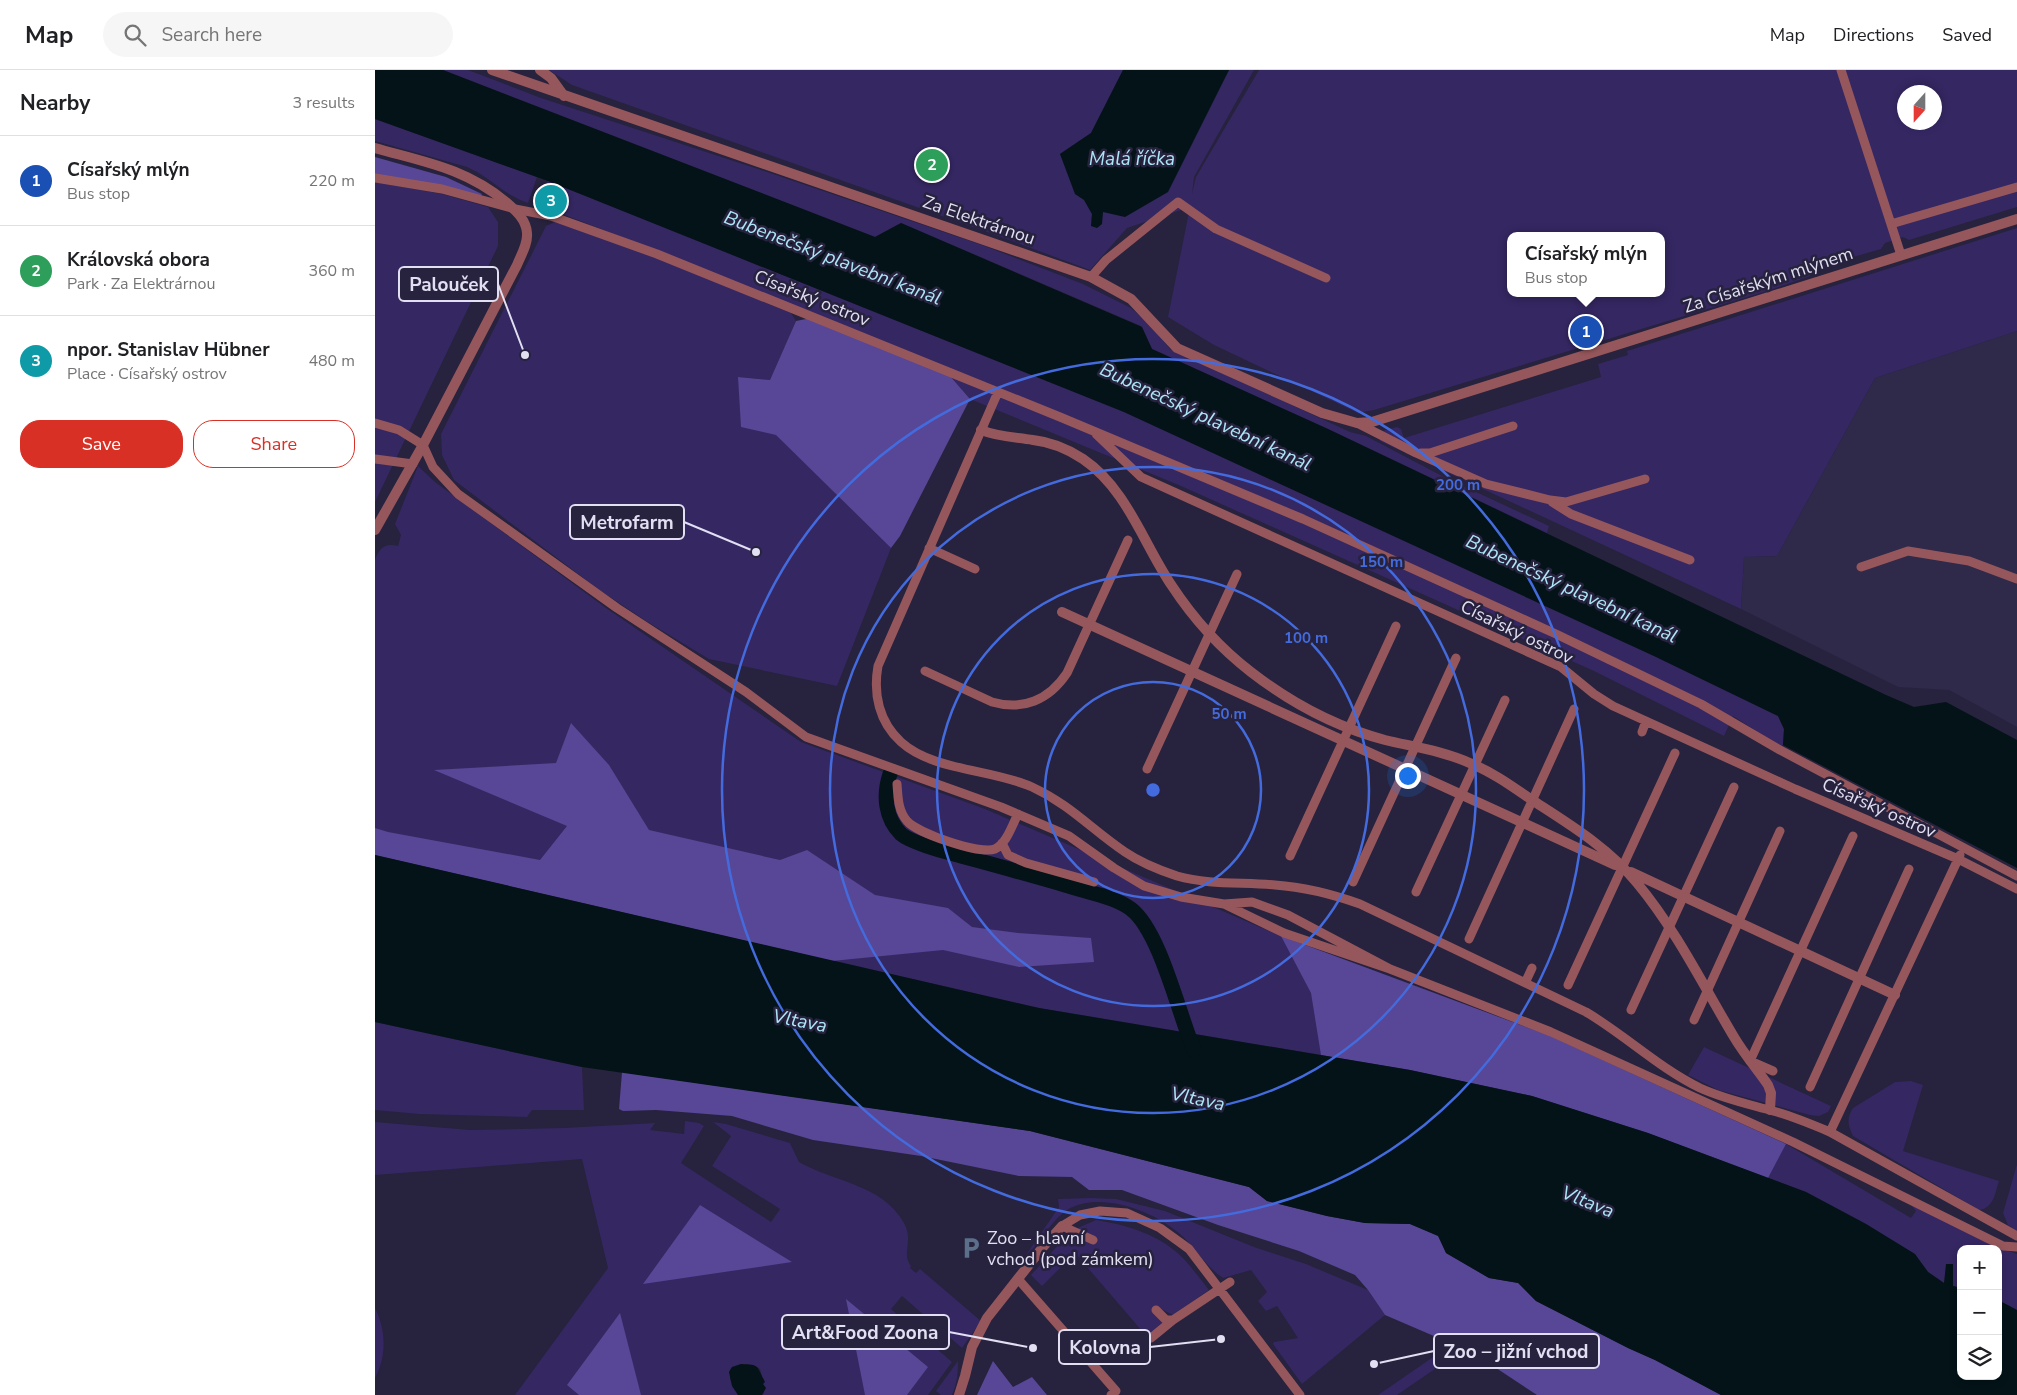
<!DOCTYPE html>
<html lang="en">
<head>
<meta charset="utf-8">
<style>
  :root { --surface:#fff; --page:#f6f6f6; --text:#202124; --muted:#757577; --line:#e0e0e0; --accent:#d93025 }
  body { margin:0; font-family:"Nunito Sans",sans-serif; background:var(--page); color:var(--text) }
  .controls { position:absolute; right:15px; bottom:15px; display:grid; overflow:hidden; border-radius:10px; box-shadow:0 2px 8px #0003 }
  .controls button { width:45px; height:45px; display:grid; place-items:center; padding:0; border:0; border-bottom:1px solid var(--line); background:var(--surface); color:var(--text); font:25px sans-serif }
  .compass { position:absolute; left:1522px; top:15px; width:45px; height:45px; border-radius:50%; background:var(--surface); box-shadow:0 2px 8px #0003; rotate:201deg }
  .you { position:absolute; left:1032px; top:705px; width:18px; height:18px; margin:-12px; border:4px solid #fff; border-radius:50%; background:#1a73e8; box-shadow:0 0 0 8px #1a73e833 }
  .badge { display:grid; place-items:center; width:32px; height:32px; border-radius:50%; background:var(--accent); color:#fff; font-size:16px; font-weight:700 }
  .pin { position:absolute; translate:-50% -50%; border:2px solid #fff; box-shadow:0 1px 5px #0006 }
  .popup { position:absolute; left:1132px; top:162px; width:158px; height:65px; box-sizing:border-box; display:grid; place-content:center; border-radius:10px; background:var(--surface); filter:drop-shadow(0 1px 4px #0005); font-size:16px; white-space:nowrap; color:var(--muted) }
  .popup b { font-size:19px; color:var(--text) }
  .popup::after { content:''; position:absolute; left:50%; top:100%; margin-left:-10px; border:10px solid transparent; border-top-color:var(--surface) }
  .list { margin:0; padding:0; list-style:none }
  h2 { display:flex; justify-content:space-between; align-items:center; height:65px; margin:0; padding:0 20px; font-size:21px }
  h2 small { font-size:16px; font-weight:400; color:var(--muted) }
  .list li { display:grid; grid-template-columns:32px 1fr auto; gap:15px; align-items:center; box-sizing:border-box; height:90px; padding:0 20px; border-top:1px solid var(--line) }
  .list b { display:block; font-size:19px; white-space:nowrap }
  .list p { margin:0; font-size:16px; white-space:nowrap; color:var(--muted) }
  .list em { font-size:16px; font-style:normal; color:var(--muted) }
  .actions { display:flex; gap:10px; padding:15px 20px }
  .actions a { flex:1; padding:11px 0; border:1px solid var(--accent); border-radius:20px; text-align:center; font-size:18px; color:var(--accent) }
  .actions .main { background:var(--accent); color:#fff }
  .icon { flex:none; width:28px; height:28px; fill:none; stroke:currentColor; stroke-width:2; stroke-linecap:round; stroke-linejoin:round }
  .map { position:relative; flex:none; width:1642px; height:1325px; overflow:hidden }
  header { display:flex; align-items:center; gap:30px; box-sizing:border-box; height:70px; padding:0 25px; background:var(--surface); border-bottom:1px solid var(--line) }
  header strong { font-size:24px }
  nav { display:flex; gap:28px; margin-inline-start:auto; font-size:18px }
  .search { width:350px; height:45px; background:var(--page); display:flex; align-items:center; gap:12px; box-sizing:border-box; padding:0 18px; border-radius:28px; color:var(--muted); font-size:19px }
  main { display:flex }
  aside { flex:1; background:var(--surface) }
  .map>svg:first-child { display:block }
  .built { fill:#2f294a }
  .green { fill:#352762; fill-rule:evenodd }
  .forest { fill:#584696 }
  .water { fill:#031318 }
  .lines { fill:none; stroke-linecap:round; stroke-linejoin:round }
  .canal { stroke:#031318; stroke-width:15 }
  .lane { stroke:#96575c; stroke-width:9 }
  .street { stroke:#96575c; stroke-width:10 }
  .ring { fill:none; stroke:#446bdd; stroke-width:2.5 }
  .labels { text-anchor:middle; stroke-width:5; stroke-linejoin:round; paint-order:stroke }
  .street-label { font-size:18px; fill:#e1dff1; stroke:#27223d }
  .poi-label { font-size:18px; fill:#e1dff1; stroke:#27223d; text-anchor:start }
  .water-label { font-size:19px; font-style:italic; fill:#ade6f6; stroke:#27223d }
  .centre { fill:#446bdd; stroke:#27223d; stroke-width:2.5 }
  .ring-label { font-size:15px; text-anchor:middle; font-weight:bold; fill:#446bdd; stroke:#27223d; stroke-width:5; stroke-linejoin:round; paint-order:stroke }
  .leader { fill:none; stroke:#e1dff1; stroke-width:2 }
  .callout-dot { fill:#e1dff1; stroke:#27223d; stroke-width:2 }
  .callout { fill:#27223d; stroke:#e1dff1; stroke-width:2 }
  .callout-label { font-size:19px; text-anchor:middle; font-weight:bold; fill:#e1dff1 }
</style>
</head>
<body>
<header>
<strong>Map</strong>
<div class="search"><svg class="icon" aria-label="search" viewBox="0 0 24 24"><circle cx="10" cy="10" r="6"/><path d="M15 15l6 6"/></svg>Search here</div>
<nav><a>Map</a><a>Directions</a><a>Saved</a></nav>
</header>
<main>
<aside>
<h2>Nearby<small>3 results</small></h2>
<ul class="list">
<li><span class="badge" style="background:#1a4fb4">1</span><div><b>Císařský mlýn</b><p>Bus stop</p></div><em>220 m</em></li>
<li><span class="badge" style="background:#2e9e5b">2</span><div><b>Královská obora</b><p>Park · Za Elektrárnou</p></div><em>360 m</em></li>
<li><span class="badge" style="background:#0f9aa8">3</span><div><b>npor. Stanislav Hübner</b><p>Place · Císařský ostrov</p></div><em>480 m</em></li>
</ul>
<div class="actions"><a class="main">Save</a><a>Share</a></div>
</aside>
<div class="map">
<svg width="1642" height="1325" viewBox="0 0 1642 1325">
  <rect width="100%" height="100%" fill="#27223d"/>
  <!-- built -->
  <path class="built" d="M1642,261V657L1574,620L1523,617L1366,539L1369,487L1402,486L1500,308Z"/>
  <!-- green -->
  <path class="green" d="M68,0H93L166,28L380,98L607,175L708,214L756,238L774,254L795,279L975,362L991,366L1069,407L1174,456L1172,463L953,359L777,279L766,256L526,153L500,167Z
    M174,0H748L716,63L685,84L717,144L716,151L728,142L847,13L854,0H879L819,107L817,124L821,107L884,0H1642V137L1534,170L1528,167L1510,173L1506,179L1440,198L1435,206L1392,221L999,340L983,343L839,275L793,247L815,137L752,158L715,200L629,168L197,15ZM1530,22H1560V52H1530ZM1136,166H1286V223H1136Z
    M0,49L162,107L153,133C127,124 114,106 92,97L0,71Z
    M173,111L749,342L1279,586L1403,646L1409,659L1408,675H1403L1358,646L1349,666L1219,601L806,416L595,329L575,306L283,181L164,135Z
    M0,112L67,124L113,137L123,152V176L0,432Z
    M180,152L279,187L416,243L421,251L395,310L363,307L401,364L516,478L462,616L334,589L271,551L223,519L79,410L67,385L66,364L171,156Z
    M1642,158V261L1500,308L1402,486L1369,487L1366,539L1005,371L1004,362L1022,357L1026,359L1029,368L1226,307L1223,294L1253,285L1252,281Z
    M43,396L60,412L231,538L426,672L610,739L906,866L1175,966L1411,1074L1536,1148L1541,1141L1536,1135L1622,1177L1642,1184V1240L1623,1230V1179H1586V1218L1569,1213L1553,1202L1539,1184L1491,1154L1431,1122L1273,1063L1157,1026L1035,1000L664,938L0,785V490C5,477 10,473 23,476L26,465L20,454Z
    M0,952L207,997L209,1040H157L152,1047L44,1044L0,1040Z
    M1329,977L1456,1036L1453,1042L1444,1046L1435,1045L1343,1020L1313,1005Z
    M1536,1011L1548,1015L1528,1081L1624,1111C1620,1123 1619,1138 1604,1140L1478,1066C1473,1055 1471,1049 1478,1038L1520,1012Z
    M310,1051L324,1053L329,1056L306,1093L396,1152L405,1139L337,1096L356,1066L338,1052L351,1054L415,1073L424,1092C459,1112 507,1114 529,1153C539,1170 526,1184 536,1196L535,1198L541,1203L545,1199L606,1251L587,1278L527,1226L516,1239L577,1292L553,1325H387L389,1323L388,1310L385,1299C377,1291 363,1295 355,1299V1309L363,1325H140L233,1198L207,1089L0,1105V1052L95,1060L189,1058L280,1053L275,1060L309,1064Z
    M1642,1094V1161L1633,1155L1628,1143Z
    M715,1128L741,1129L790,1141L879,1177L931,1194L993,1220L1010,1245L927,1314L898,1274L899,1272L923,1268L902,1236L891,1241L883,1231L892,1222L876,1200L848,1208C831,1197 820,1177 805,1164C779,1141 724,1120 692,1140C674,1152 667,1173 651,1185L684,1137L683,1129Z
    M721,1150C753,1155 786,1165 809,1189C818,1199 826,1210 834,1220L798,1245L786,1239L789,1253L773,1268L700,1183L667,1216L656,1205L696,1161Z
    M0,1238C11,1260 12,1286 0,1308Z
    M1077,1274L1089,1279L1022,1325H1003Z
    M583,1291C583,1303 582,1314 577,1325H566L561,1321Z"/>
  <!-- forest -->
  <path class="forest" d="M0,87L71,107L107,124L105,127L0,105Z
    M436,248L575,306L595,329L525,466L516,478L401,365L366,357L363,307L395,310L421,251Z
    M196,653L234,695L274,760L405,790L432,780L500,825L573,838L597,857L643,863L716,868L719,892L644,897L568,880L457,891L0,785V758L13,762L165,790L192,756L59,700L181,693Z
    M906,866L1175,966L1411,1074L1393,1108L1273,1063L1157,1026L1035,1000L946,985L936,923Z
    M247,1002L655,1061L874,1117L892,1131L952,1146L990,1153L1035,1154L1064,1166L1071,1183L1114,1208L1144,1213L1161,1231L1253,1278L1280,1290L1346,1325H1162L1112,1292L1089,1279L1010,1245L993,1220L980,1205L924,1181L843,1155L747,1120H714L697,1107L644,1106L546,1086L438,1070L357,1046L281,1040L248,1041L244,1039Z
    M325,1135L417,1192L268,1214Z
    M471,1229L553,1297L532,1325H490Z
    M245,1243L266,1325H204L192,1315Z
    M618,1291L638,1317L657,1307L672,1325H602Z"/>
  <!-- water -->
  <path class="water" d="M0,0H68L500,167L526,153L767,257L777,279L953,359L1511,625L1539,637L1571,632L1642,670V798L1408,675L1409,659L1403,646L1279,586L749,342L173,111L0,49Z
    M748,0H854L793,122L750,147L728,142L727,154L722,158L716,156L717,144L709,130L700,124L685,84L716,63Z
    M0,785L664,938L1035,1000L1157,1026L1273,1063L1431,1122L1491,1154L1540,1184L1553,1202L1569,1213L1571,1194H1578V1216L1586,1218V1306H1623V1230L1642,1240V1325H1346L1280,1290L1253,1278L1161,1231L1143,1213L1114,1208L1071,1183L1063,1166L1035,1154L990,1153L952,1146L892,1131L874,1117L655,1061L207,997L0,952Z
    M366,1294C385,1295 381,1295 390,1312L388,1314L391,1318L387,1325H363L357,1316L354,1302L357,1297Z"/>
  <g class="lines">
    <!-- canal -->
    <path class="canal" d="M515,704C508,725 510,748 526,764C535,772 567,781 579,784C619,795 660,806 700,818C718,824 740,827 756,839C785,861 804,945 819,980"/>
    <!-- lane -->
    <path class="lane" d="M1466,0L1526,185
      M0,108L67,119L140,139L176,146L282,184L685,347L928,449L1181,564L1326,634L1405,680L1642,806
      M1516,154L1642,117
      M716,207L731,190L803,132L841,159L951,208
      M623,322L503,596C498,624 504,652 526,672C558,701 617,699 657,717C696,735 717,760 750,782C766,793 784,800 802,806C834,815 867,812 900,815C929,817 957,824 985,834L1211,942C1250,965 1284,998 1325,1018C1349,1029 1373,1034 1398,1041C1417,1046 1436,1054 1455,1062L1642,1166
      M0,353L24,360L48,375L58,397L83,424L242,538L371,622L431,667L626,737L694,766L739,798L769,816L806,827L849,834
      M982,353L1041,383L1111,414L1175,430L1191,432L1270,409
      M721,364L766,407L1186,597L1219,624L1238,636L1420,719L1583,789L1642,819
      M1046,383H1055L1138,356
      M0,389L38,394
      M1177,432L1196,444L1315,490
      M554,478L600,499
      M1486,497L1533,481L1594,491L1642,509
      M550,601L617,632C648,641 674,630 692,603L753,470
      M1267,662L1271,651
      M772,699L862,504
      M522,714C523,727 523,741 532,751C542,763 605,785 620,779C632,773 637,755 643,744
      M627,773L633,785L651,793L719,812
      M915,786L1021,556
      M978,812L1081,588
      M1041,822L1130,630
      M1094,869L1199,639
      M1015,899L913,845L877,832L849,834L909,863L1015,899L1176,962L1418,1072L1628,1176L1642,1177
      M1150,913L1157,898
      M1193,915L1300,683
      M1256,940L1359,717
      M1319,950L1405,761
      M1398,1001L1375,991L1478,766
      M1435,1017L1534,799
      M1455,1062L1585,785
      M718,1170L687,1156L705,1145L725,1141L752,1143L785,1158L814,1179L925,1325
      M643,1209L741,1321L736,1325
      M781,1240L791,1250H798L855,1212
      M776,1268L798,1250"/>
    <!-- street -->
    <path class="street" d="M117,0L716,207L756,229L802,278L947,343L982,353L997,352L1642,149
      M165,0L176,8L189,26
      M0,78C49,92 90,98 131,132C140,140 151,149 152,163C153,174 146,185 142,195L48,375L0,460
      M606,360C623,367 640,367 658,370C676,372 693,379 708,389C752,419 768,473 797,516C818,548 845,578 876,602C916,633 961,657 1010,670C1039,677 1069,681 1097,694C1119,703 1138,717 1157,730C1194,754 1234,778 1262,813C1301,860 1328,915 1359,967C1369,984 1382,999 1393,1015L1396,1023L1395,1040
      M687,542L1240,795
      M1256,802L1520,925
      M584,1325L590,1306L597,1277L612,1248L668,1177L687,1156"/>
  </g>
  <!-- distance rings -->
  <g class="ring">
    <circle cx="778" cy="720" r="108"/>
    <circle cx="778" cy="720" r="216"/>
    <circle cx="778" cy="720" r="323"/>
    <circle cx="778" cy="720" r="431"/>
  </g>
  <!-- icons -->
  <defs>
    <symbol id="parking-bare" viewBox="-9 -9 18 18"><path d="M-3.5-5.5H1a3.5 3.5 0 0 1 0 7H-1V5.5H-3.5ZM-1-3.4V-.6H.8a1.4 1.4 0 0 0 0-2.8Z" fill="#5c6f8a" stroke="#27223d" stroke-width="2.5" paint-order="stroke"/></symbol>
  </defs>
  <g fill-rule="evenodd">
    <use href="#parking-bare" x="580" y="1162" width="32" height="32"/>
  </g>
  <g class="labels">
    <!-- street labels -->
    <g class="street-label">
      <text transform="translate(604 150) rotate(19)" y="6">Za Elektrárnou</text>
      <text transform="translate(1393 210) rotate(-18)" y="6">Za Císařským mlýnem</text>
      <text transform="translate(437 228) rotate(22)" y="6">Císařský ostrov</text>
      <text transform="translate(1142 562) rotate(26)" y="6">Císařský ostrov</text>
      <text transform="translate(1504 738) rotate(24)" y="6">Císařský ostrov</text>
    </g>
    <!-- poi labels -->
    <g class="poi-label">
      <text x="612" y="1174">Zoo – hlavní<tspan x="612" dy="21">vchod (pod zámkem)</tspan></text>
    </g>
    <!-- water labels -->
    <g class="water-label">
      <text x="757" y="95">Malá říčka</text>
      <text transform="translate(458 187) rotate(21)" y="7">Bubenečský plavební kanál</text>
      <text transform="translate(831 346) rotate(25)" y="7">Bubenečský plavební kanál</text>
      <text transform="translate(1197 518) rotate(25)" y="7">Bubenečský plavební kanál</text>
      <text transform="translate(425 950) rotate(11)" y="7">Vltava</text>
      <text transform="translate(823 1028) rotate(12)" y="7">Vltava</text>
      <text transform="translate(1213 1131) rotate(22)" y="7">Vltava</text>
    </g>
  </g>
  <circle cx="778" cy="720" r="8" class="centre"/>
  <g class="ring-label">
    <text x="1083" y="420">200 m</text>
    <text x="1006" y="497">150 m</text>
    <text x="931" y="573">100 m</text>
    <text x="854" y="649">50 m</text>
  </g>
  <!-- callouts -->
  <path class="leader" d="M150 285L123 214M381 482L309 452M658 1278L574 1262M846 1269L775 1277M999 1294L1059 1281"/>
  <g class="callout-dot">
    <circle cx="150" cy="285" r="5"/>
    <circle cx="381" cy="482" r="5"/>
    <circle cx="658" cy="1278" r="5"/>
    <circle cx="846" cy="1269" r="5"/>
    <circle cx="999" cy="1294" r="5"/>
  </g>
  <g class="callout">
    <rect x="24" y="197" width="99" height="34" rx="5"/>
    <rect x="195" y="435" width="114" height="34" rx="5"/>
    <rect x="407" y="1245" width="167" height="34" rx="5"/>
    <rect x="684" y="1260" width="91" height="34" rx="5"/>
    <rect x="1059" y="1264" width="165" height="34" rx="5"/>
  </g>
  <g class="callout-label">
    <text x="74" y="221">Palouček</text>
    <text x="252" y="459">Metrofarm</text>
    <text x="490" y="1269">Art&amp;Food Zoona</text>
    <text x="730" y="1284">Kolovna</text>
    <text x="1141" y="1288">Zoo – jižní vchod</text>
  </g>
</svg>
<div class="controls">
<button>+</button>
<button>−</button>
<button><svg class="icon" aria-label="layers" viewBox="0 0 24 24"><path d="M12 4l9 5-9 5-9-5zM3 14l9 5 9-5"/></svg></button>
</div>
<svg class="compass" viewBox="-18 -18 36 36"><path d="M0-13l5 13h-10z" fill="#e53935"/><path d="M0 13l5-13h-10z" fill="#757577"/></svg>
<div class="you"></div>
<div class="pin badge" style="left:1211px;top:262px;background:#1a4fb4">1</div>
<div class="popup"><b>Císařský mlýn</b>Bus stop</div>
<div class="pin badge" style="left:557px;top:95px;background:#2e9e5b">2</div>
<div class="pin badge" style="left:176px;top:131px;background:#0f9aa8">3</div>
</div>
</main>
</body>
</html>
